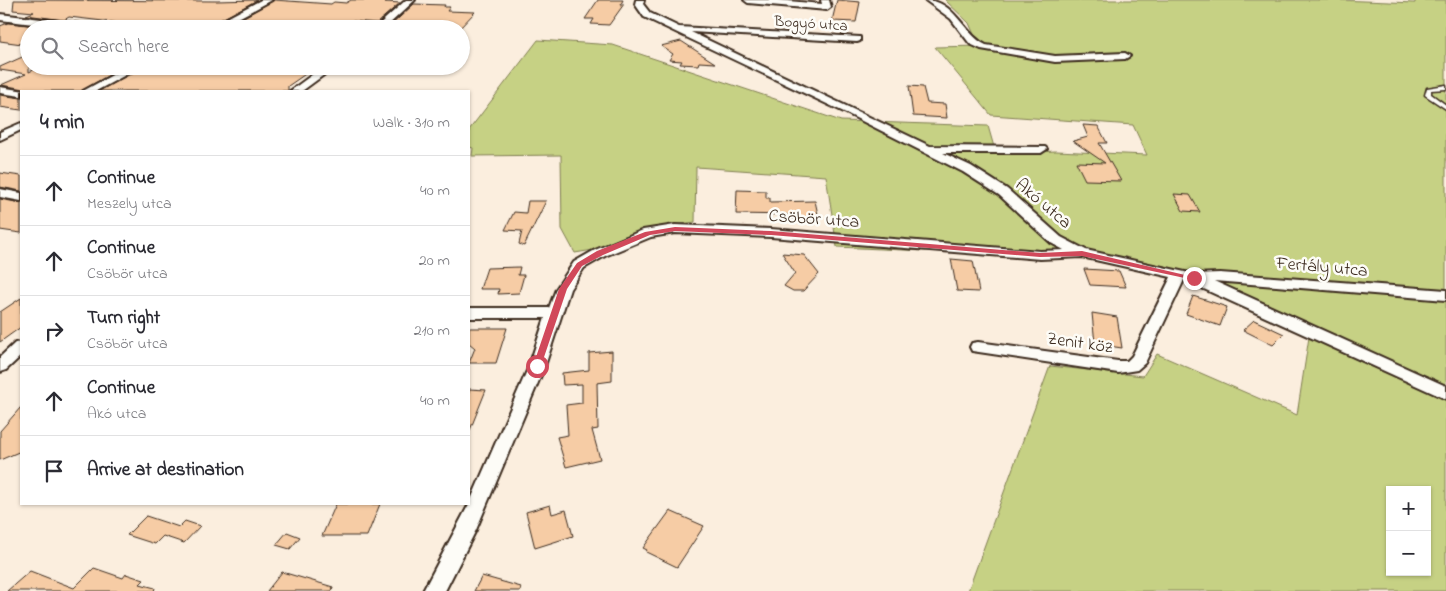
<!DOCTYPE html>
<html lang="en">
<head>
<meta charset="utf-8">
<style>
  :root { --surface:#fff; --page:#f7f7f7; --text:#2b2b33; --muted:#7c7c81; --line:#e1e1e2 }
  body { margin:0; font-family:"Indie Flower",sans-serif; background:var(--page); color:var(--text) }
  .controls { position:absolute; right:15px; bottom:15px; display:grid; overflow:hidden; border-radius:0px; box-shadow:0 1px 4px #0004 }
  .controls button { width:45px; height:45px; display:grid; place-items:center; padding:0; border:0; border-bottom:1px solid var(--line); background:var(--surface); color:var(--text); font:25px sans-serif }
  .stop { position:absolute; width:15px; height:15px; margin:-11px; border:4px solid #d1495b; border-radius:50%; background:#fff }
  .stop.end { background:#d1495b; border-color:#fff; box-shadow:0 1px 5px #0008 }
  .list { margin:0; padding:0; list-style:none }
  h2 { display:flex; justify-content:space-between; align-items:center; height:65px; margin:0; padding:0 20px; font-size:21px }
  h2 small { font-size:16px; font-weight:400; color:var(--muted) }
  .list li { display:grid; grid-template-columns:32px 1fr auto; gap:15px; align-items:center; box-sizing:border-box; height:70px; padding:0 20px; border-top:1px solid var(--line) }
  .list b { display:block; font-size:19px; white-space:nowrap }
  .list p { margin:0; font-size:16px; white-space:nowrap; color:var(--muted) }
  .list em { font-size:16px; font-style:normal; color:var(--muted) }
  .icon { flex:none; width:28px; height:28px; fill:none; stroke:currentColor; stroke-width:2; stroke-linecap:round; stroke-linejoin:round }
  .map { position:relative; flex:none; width:1446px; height:591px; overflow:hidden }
  .search { position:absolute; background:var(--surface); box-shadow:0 1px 4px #0004; left:20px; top:20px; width:450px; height:55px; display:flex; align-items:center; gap:12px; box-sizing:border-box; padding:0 18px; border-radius:28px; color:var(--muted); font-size:19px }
  .panel { position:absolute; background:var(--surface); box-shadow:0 1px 4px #0004; left:20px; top:90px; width:450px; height:415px; border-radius:0px }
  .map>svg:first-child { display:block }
  .green { fill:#c6d184; stroke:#807e51; fill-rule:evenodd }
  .building { fill:#f6cca5; stroke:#3b2a1e }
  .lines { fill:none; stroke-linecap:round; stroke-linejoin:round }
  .service-casing { stroke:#3b2a1e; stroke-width:3 }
  .minor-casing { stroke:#3b2a1e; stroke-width:4 }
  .service { fill:#fdfcf7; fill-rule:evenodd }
  .minor { fill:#fdfcf7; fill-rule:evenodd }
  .route { fill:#d1495b }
  .labels { text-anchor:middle; stroke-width:5; stroke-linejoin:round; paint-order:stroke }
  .far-street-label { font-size:15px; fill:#3b2a1e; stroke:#fdfcf7 }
  .street-label { font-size:18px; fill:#3b2a1e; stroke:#fdfcf7 }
</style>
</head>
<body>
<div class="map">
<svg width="1446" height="591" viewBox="0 0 1446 591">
  <rect width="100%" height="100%" fill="#fbeede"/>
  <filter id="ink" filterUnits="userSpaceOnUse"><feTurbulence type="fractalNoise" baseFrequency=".02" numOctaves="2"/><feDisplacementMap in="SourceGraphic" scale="10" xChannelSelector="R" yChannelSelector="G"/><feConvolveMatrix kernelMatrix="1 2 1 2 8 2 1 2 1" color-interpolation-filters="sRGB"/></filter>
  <g filter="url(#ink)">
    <!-- green -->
    <path class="green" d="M945,0H1337L1415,3V0H1446V591H968L1050,366L1143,376L1157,354L1297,415L1309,337L1190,280L1079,258L837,247L826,176L696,167L695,222L651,228L593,250L575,253L562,229L561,155L472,156L473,148L469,147V130L538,40L613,45L841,121L988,126L996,154L1056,151L1147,155L1133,125L991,115L935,47L979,46L969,23ZM1390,490H1427V572H1390Z"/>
    <!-- building -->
    <path class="building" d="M14,0L217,1L257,0L204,29H171L69,17L64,20L26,15L34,12L13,10Z
      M274,0L331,4L334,2L346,3L351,0H389L385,2L400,3L377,23L353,21L341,29H280L251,26L246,29H222Z
      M598,0H623L621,4H624L609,25L591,24L594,19H585Z
      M837,0L860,2L856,22L832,21Z
      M414,4L445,5L444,7H450L447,11L475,12L459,29H387Z
      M8,23L46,27L29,29V45L0,41V26Z
      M681,41L695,50L715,63L699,62L698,65L680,64L682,61L669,60L673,54L661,46Z
      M29,54V72L42,66H125L81,91H27L25,89L1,85L26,74L0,70V67Z
      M144,66H192L252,73L256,71L270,72L279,66H317L288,86V91H99Z
      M909,86L923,87L927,103L945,104L947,118L913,116Z
      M0,95L21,98V110L0,107Z
      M1083,125L1098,126L1107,143H1099L1121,181L1085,180L1076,162L1105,163L1073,141L1088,137Z
      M0,173L21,176V191L0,187Z
      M737,190L766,191V198H770V202L815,201L819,219L793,220L792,215L736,214Z
      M1174,194L1190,195L1200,212L1183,211Z
      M0,199L21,203V233L0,230Z
      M528,201H546L524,246L519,244L522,231L505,230L514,212L526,213Z
      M782,253L804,255L819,274L803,291H793L784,286L795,273Z
      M951,259L973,261L979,292L957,291Z
      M520,267L518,275H524L519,293L498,294L499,289H480L487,268Z
      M1084,269L1119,271L1126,287L1090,285Z
      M1193,296L1227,307L1220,326L1186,314Z
      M21,298V327L0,342V312Z
      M1092,313L1117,317L1122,348L1095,344Z
      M1254,320L1284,334L1273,345L1243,330Z
      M469,328H507L496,363H469L475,348L469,343Z
      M612,351V381L597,383L598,429L592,430L600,459L566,467L557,437L568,435L566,405L582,403V384L563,385L562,373L589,370V353Z
      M469,389L486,390L470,430H469Z
      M21,407V451L0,460V431Z
      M336,504H380L367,536H322Z
      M550,505L552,514L566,510L573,536L535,548L526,512Z
      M670,511L704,526L677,567L646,552L647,550L643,548Z
      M146,516L179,527L185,521L200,526L184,543L163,536L155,544L127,535Z
      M287,532L300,537L290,549L276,545Z
      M94,568L123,578L126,574L144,580L140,584L155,588L154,591H7L30,571L74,588Z
      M282,572L333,587L332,591H267Z
      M482,576L521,587L520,591H474Z"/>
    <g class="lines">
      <defs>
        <path id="service" d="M1446,85V89L1431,90V94L1446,105V109L1425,95L1427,88Z"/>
        <path id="minor" d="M261,0H272L218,29H206Z
          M406,0H415L384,29H374Z
          M636,0H644L643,4L650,13L679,27L860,37V41L857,42L691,32L930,146L1045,147L1047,149L1041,153H943L971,166L1007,189L1061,237L1086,250L1194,274L1220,273L1446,290V300L1214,281L1446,386V399L1184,280L1145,363L1137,370L1118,373L972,351L970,347L972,343L978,342L1118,361H1127L1132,356L1171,277L1082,257L1040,259L771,237L675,233L651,237L605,256L584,268L570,289L545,366L476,530L445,591H423L469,504L529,366L545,318H469V308H549L556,289L574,262L595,250L643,230L675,225L771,229L1040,251L1064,250L1051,243L999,195L963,172L846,113L644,17L635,4Z
          M744,0H777L822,4L821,0H829L831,7L827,10L748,3Z
          M925,0C955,0 963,34 986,45L1055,56L1125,53L1130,56L1125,59L1055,62L981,49L970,44L951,19Z
          M0,14L99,26L103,29H75L0,20Z
          M129,66H142L96,91H83Z
          M324,66H336L302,91H290Z
          M0,87L25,91H21V96L0,93Z
          M21,123V130L0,140V132Z
          M0,189L21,193V201L0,197Z
          M21,342V356L6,370L0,372V357L15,343Z"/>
      </defs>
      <!-- service casing -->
      <use href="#service" class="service-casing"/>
      <!-- minor casing -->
      <use href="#minor" class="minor-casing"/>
      <!-- service -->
      <use href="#service" class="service"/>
      <!-- minor -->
      <use href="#minor" class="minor"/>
    </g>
  </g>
  <!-- route -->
  <path class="route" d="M675,227L771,231L1040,253L1082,251L1198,278L1194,280L1082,256L1040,257L771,235L675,231L650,235L603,255L582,266L567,289L541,366L540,368H534L533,366L559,289L577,263L597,251L645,232Z"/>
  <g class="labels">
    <!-- far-street labels -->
    <g class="far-street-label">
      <text transform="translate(811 23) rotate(4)" y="5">Bogyó utca</text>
    </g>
    <!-- street labels -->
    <g class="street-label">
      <text transform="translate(1044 203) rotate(40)" y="6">Akó utca</text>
      <text transform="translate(814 218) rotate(4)" y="6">Csöbör utca</text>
      <text transform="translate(1322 266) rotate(5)" y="6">Fertály utca</text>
      <text transform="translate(1080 342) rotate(8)" y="6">Zenit köz</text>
    </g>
  </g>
</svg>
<div class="controls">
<button>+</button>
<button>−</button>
</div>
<div class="stop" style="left:537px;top:366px"></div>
<div class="stop end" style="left:1194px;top:278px"></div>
<div class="search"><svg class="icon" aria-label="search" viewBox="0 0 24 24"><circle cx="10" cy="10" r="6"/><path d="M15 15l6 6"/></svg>Search here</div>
<section class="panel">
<h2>4 min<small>Walk · 310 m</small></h2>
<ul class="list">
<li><svg class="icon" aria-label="ahead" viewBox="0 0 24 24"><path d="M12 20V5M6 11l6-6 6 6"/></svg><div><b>Continue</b><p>Meszely utca</p></div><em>40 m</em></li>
<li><svg class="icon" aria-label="ahead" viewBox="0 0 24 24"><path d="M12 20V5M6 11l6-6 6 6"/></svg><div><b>Continue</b><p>Csöbör utca</p></div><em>20 m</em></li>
<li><svg class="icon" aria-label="right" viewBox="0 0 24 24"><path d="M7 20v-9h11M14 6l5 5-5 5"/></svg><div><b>Turn right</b><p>Csöbör utca</p></div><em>210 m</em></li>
<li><svg class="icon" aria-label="ahead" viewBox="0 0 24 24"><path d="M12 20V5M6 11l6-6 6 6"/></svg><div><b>Continue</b><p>Akó utca</p></div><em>40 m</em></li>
<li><svg class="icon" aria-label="arrive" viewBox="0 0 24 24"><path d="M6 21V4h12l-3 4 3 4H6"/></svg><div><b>Arrive at destination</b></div></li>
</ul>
</section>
</div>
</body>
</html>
